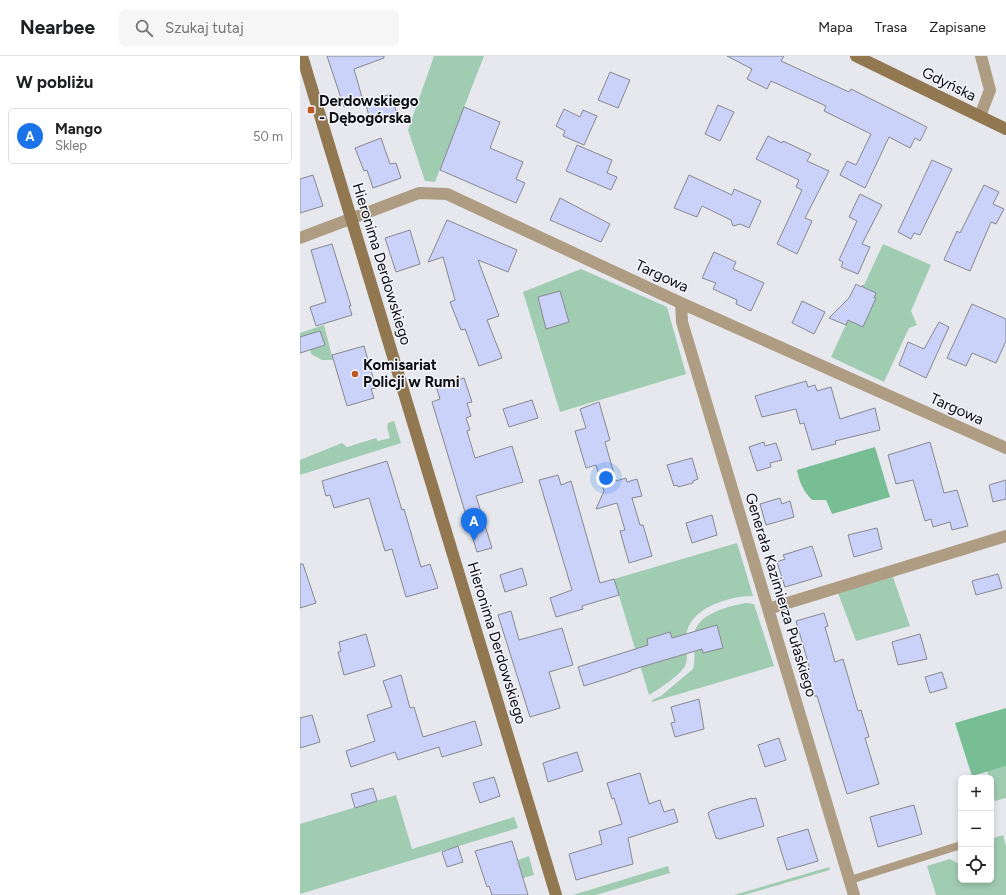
<!DOCTYPE html>
<html lang="pl">
<head>
<meta charset="utf-8">
<style>
  :root { --surface:#fff; --page:#f6f6f6; --text:#202124; --muted:#757577; --line:#e0e0e0; --accent:#1a73e8 }
  body { margin:0; font-family:Figtree,sans-serif; background:var(--page); color:var(--text) }
  .controls { position:absolute; right:12px; bottom:12px; display:grid; overflow:hidden; border-radius:6px; box-shadow:0 2px 6px #0003 }
  .controls button { width:36px; height:36px; display:grid; place-items:center; padding:0; border:0; border-bottom:1px solid var(--line); background:var(--surface); color:var(--text); font:20px sans-serif }
  .you { position:absolute; left:306px; top:422px; width:14px; height:14px; margin:-10px; border:3px solid #fff; border-radius:50%; background:#1a73e8; box-shadow:0 0 0 6px #1a73e833 }
  .badge { display:grid; place-items:center; width:26px; height:26px; border-radius:50%; background:var(--accent); color:#fff; font-size:13px; font-weight:700 }
  .pin { position:absolute; translate:-50% -33px; filter:drop-shadow(0 1px 2px #0008) }
  .pin::after { content:''; position:absolute; top:21px; width:14px; height:12px; background:inherit; clip-path:polygon(0 0,100% 0,50% 100%) }
  .list { margin:0; padding:0; list-style:none }
  h2 { display:flex; justify-content:space-between; align-items:center; height:52px; margin:0; padding:0 16px; font-size:17px }
  h2 small { font-size:13px; font-weight:400; color:var(--muted) }
  .list li { display:grid; grid-template-columns:26px 1fr auto; gap:12px; align-items:center; box-sizing:border-box; height:56px; margin:0 8px 8px; padding:0 8px; border:1px solid var(--line); border-radius:6px }
  .list b { display:block; font-size:15px; white-space:nowrap }
  .list p { margin:0; font-size:13px; white-space:nowrap; color:var(--muted) }
  .list em { font-size:13px; font-style:normal; color:var(--muted) }
  .icon { flex:none; width:22px; height:22px; fill:none; stroke:currentColor; stroke-width:2; stroke-linecap:round; stroke-linejoin:round }
  .map { position:relative; flex:none; width:706px; height:839px; overflow:hidden }
  header { display:flex; align-items:center; gap:24px; box-sizing:border-box; height:56px; padding:0 20px; background:var(--surface); border-bottom:1px solid var(--line) }
  header strong { font-size:19px }
  nav { display:flex; gap:22px; margin-inline-start:auto; font-size:14px }
  .search { width:280px; height:36px; background:var(--page); display:flex; align-items:center; gap:10px; box-sizing:border-box; padding:0 14px; border-radius:6px; color:var(--muted); font-size:15px }
  main { display:flex }
  aside { flex:1; background:var(--surface) }
  .map>svg:first-child { display:block }
  .green { fill:#a0ccb1 }
  .forest { fill:#77be95 }
  .building { fill:#cad2fa; stroke:#87888e }
  .lines { fill:none; stroke-linecap:round; stroke-linejoin:round }
  .lane { stroke:#ae9d83; stroke-width:8 }
  .street { stroke:#ae9d83; stroke-width:12 }
  .secondary { stroke:#917851; stroke-width:12 }
  .poi-dot { fill:#be5926; stroke:#f4f5fc; stroke-width:1.5 }
  .labels { text-anchor:middle; stroke-width:3; stroke-linejoin:round; paint-order:stroke }
  .street-label { font-size:15px; fill:#0d0e10; stroke:#f4f5fc }
  .poi-label { font-size:15px; font-weight:bold; fill:#0d0e10; stroke:#f4f5fc; text-anchor:start }
</style>
</head>
<body>
<header>
<strong>Nearbee</strong>
<div class="search"><svg class="icon" aria-label="search" viewBox="0 0 24 24"><circle cx="10" cy="10" r="6"/><path d="M15 15l6 6"/></svg>Szukaj tutaj</div>
<nav><a>Mapa</a><a>Trasa</a><a>Zapisane</a></nav>
</header>
<main>
<aside>
<h2>W pobliżu<small></small></h2>
<ul class="list">
<li><span class="badge">A</span><div><b>Mango</b><p>Sklep</p></div><em>50 m</em></li>
</ul>
</aside>
<div class="map">
<svg width="706" height="839" viewBox="0 0 706 839">
  <rect width="100%" height="100%" fill="#e7e8ee"/>
  <!-- green -->
  <path class="green" d="M134,0H184L135,126L125,125L108,74Z
    M583,188L631,209L611,255L617,269L609,272L584,326L531,301Z
    M281,213L367,251L386,318L260,356L223,236Z
    M24,269L33,304H22L11,298L10,293L24,289L20,275L0,281V277Z
    M94,365L101,387L0,419V404L42,387L47,391L76,382L78,385L90,382L87,371L88,367Z
    M437,487L453,540C429,540 387,552 386,582C385,591 389,602 385,610C379,620 359,633 349,639L314,523Z
    M593,521L610,570L556,585L538,537Z
    M446,547L454,548L474,610L352,646V644L361,640L393,613C396,601 393,591 394,580C395,558 429,550 446,547Z
    M706,710V742L695,745L691,731V722H689L687,715Z
    M96,739L112,793L214,761L218,772L0,838V768Z
    M703,779L706,790V839H636L627,810L650,803L661,809V824H691V783Z
    M229,800L234,819L223,822L218,804Z
    M368,810L370,817L296,839H273Z
    M529,811L530,814L444,839H434Z"/>
  <!-- forest -->
  <path class="forest" d="M575,391L590,441L532,458L526,444H512C503,435 499,425 497,414Z
    M706,652V710L672,720L655,667Z"/>
  <!-- building -->
  <path class="building" d="M27,0H84V2L54,13L63,45L44,51Z
    M427,0H484L481,5L549,36L551,33L627,71L620,85L615,82L610,92L589,81L565,132L540,119L547,105L556,109L571,78L524,55L526,50L471,25L467,33L447,23L452,13Z
    M310,16L330,24L318,52L298,44Z
    M91,38L97,58L71,67L65,46Z
    M418,49L434,56L420,85L405,78Z
    M164,51L200,66L190,92L223,106L216,123L225,127L216,147L140,114Z
    M264,53L280,61L283,54L297,60L284,89L263,80L265,75L256,70Z
    M468,80L482,87L483,85L511,98L507,105L529,115L505,162L512,165L497,198L477,188L502,134L496,131L499,124L456,103Z
    M81,82L90,108L96,107L101,122L73,132L67,114L64,115L55,92Z
    M277,89L312,104L307,117L317,121L311,134L266,115Z
    M632,104L652,113L620,179L614,177L611,183L598,176Z
    M13,119L23,150L0,157V123Z
    M389,119L432,139L434,133L461,145L449,172L440,168L433,170L431,164L402,150L397,161L374,152Z
    M684,129L699,136L693,148L704,153L696,168L691,166L670,215L644,204L657,175L660,177Z
    M560,138L582,149L562,188L570,191L558,218L541,211L543,206L539,204L557,165L549,161Z
    M260,142L310,168L301,186L250,164Z
    M147,164L217,194L208,216L178,204L199,260L187,264L202,302L179,310L165,273L161,274L150,246L155,244L143,201L128,206Z
    M110,174L120,208L96,216L85,182Z
    M32,188L51,250H49L52,259L16,270L10,251L26,246L11,194Z
    M414,196L436,206L433,213L464,227L451,255L436,248L437,244L413,233L416,227L402,222Z
    M556,228L561,231L563,229V231L576,237L574,242H576L563,271L548,264L546,269L529,262L549,242Z
    M260,235L269,266L246,273L238,241Z
    M502,245L525,256L514,278L492,267Z
    M672,248L706,263V285L696,307L672,297L666,310L647,302Z
    M639,266L649,271L626,322L599,309L608,286L624,293Z
    M20,275L25,289L0,297V281Z
    M64,290L76,332L71,333L74,342L47,350L32,299Z
    M164,322L172,346L167,347L171,360L166,362L170,374L167,375L175,402L212,390L223,426L176,440L192,492L177,496L132,346L140,343L136,330Z
    M506,325L508,331L515,329L517,335L531,331L540,363L575,352L580,374L535,385L536,388L512,394L504,367L500,368L496,353L462,361L455,340Z
    M232,344L238,362L209,371L203,353Z
    M299,346L310,384L305,386L316,425L326,422L327,426L337,423L342,440L332,442L340,469H343L352,500L329,507L320,475L325,474L317,447L296,453L304,435L296,409L286,412L275,375L286,372L280,353Z
    M464,386L465,390L476,387L482,404L470,407L471,411L457,415L449,391Z
    M630,386L644,437L657,434L668,470L652,474L650,466L633,471L631,463L625,465L613,424L596,428L588,399Z
    M392,402L398,423L393,425V427L378,431L377,429L374,430L367,409Z
    M87,405L102,454L104,453L121,511L130,508L138,532L106,541L92,493L85,495L69,442L34,452L30,439L26,440L22,425Z
    M258,419L261,429L271,425L300,527L314,523L319,539L282,550L283,553L256,561L250,542L272,534L239,424Z
    M706,424V443L693,446L689,429Z
    M480,442L482,448L490,445L494,461L466,469L460,448Z
    M412,459L417,479L392,487L386,467Z
    M577,472L582,493L554,501L548,479Z
    M512,490L522,520L485,531L477,506L485,503L483,499Z
    M0,508H3L16,547L0,552Z
    M222,512L227,529L205,536L200,519Z
    M698,518L702,532L676,539L672,525Z
    M211,555L219,584L262,572L273,609L249,616L260,652L230,661L198,559Z
    M524,557L528,570L525,571L535,606L543,603L558,655L561,654L569,681L565,682L579,728L547,738L517,640H514L506,614L510,613L496,565Z
    M417,569L423,592L403,597L402,593L331,614V615L284,630L278,611L348,589L347,583L370,576L372,582Z
    M66,578L75,610L44,619L38,596L41,595L39,586Z
    M620,578L627,603L598,609L592,586Z
    M642,616L647,632L630,637L625,621Z
    M101,619L110,652L114,651L123,681L175,665L182,689L142,701L139,691L98,704L95,696L51,711L46,695L75,685L67,659L92,651L83,625Z
    M399,643L404,673L375,681L371,667L375,666L371,651Z
    M12,659L20,686L0,692V662Z
    M479,682L486,704L465,711L458,689Z
    M277,696L283,715L248,726L243,707Z
    M340,717L349,748L360,744L364,756L374,753L378,766L328,782L333,808L276,824L269,798L302,788L299,775L322,768L314,742L312,743L307,727Z
    M194,721L200,740L180,747L173,727Z
    M73,732L77,745L55,752L51,738Z
    M452,742V743L456,742L464,770L420,783L416,782L408,757L412,754Z
    M614,749L622,778L578,791L570,761Z
    M508,773L518,805L487,814L477,782Z
    M212,785L228,839H192L189,830L187,831L175,795Z
    M158,790L163,806L147,811L142,796Z"/>
  <g class="lines">
    <!-- lane -->
    <path class="lane" d="M550,824L661,789"/>
    <!-- street -->
    <path class="street" d="M680,60L690,34L681,0
      M0,182L119,137L147,138L381,247L706,392
      M381,247L382,266L554,839
      M468,553L706,480"/>
    <!-- secondary -->
    <path class="secondary" d="M2,0L256,839
      M556,0L706,73"/>
  </g>
  <!-- markers -->
  <g class="poi-dot">
    <rect x="7" y="50" width="8" height="8" rx="2"/>
    <circle cx="55" cy="318" r="4"/>
  </g>
  <g class="labels">
    <!-- street labels -->
    <g class="street-label">
      <text transform="translate(649 28) rotate(26)" y="5">Gdyńska</text>
      <text transform="translate(82 208) rotate(73)" y="5">Hieronima Derdowskiego</text>
      <text transform="translate(362 220) rotate(25)" y="5">Targowa</text>
      <text transform="translate(657 353) rotate(24)" y="5">Targowa</text>
      <text transform="translate(481 539) rotate(73)" y="5">Generała Kazimierza Pułaskiego</text>
      <text transform="translate(197 587) rotate(73)" y="5">Hieronima Derdowskiego</text>
    </g>
    <!-- poi labels -->
    <g class="poi-label">
      <text x="19" y="50">Derdowskiego<tspan x="19" dy="17">- Dębogórska</tspan></text>
      <text x="63" y="314">Komisariat<tspan x="63" dy="17">Policji w Rumi</tspan></text>
    </g>
  </g>
</svg>
<div class="controls">
<button>+</button>
<button>−</button>
<button><svg class="icon" aria-label="locate" viewBox="0 0 24 24"><circle cx="12" cy="12" r="6"/><path d="M12 2v4M12 18v4M2 12h4M18 12h4"/></svg></button>
</div>
<div class="you"></div>
<div class="pin badge" style="left:174px;top:485px">A</div>
</div>
</main>
</body>
</html>
